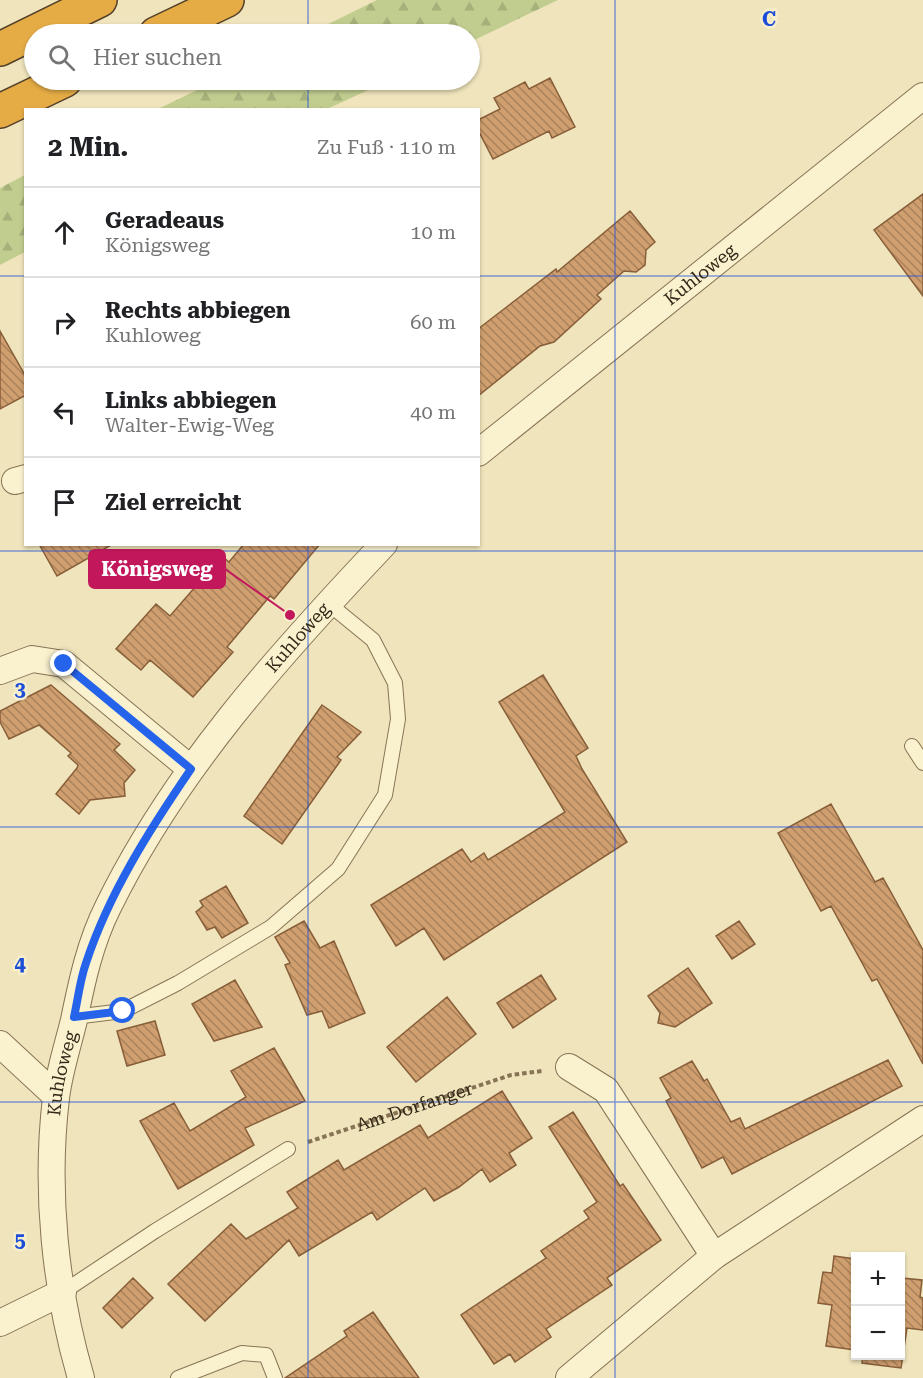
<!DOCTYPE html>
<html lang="de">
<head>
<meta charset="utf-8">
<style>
  :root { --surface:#fff; --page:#f6f6f6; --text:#202124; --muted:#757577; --line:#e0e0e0 }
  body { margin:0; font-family:"Roboto Serif",serif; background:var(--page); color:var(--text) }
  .controls { position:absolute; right:18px; bottom:18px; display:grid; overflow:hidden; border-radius:0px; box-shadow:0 2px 4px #0004 }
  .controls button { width:54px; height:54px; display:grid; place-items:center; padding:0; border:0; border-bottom:2px solid var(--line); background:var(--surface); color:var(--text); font:30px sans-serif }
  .stop { position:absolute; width:18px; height:18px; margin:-14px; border:4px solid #2563eb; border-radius:50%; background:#fff }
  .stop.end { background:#2563eb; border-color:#fff; box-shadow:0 2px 6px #0008 }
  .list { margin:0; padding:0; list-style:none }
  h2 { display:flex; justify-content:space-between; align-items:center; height:78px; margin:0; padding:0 24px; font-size:26px }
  h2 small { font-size:20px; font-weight:400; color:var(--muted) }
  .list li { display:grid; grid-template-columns:39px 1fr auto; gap:18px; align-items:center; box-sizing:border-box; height:90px; padding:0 24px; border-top:2px solid var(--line) }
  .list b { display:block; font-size:22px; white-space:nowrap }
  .list p { margin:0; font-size:20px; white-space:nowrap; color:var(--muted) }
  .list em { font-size:20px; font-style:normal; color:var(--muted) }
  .icon { flex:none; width:33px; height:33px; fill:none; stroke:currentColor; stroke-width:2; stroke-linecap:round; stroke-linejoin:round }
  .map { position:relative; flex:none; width:923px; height:1378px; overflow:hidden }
  .search { position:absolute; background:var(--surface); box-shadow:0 2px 4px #0004; left:24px; top:24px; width:456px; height:66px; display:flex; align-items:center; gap:15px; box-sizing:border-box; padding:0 21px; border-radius:33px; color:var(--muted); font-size:22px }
  .panel { position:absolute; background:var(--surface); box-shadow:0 2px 4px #0004; left:24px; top:108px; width:456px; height:438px; border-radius:0px }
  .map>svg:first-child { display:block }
  .forest { fill:url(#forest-firs) }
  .building { fill:url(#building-back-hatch); stroke:#875e39; stroke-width:1.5 }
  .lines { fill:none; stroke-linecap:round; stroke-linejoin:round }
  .lane-casing { stroke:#877455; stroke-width:16 }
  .street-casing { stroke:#877455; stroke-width:28 }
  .highway-casing { stroke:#54412a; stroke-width:36 }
  .path { stroke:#877455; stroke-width:4; stroke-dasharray:4.5 3; stroke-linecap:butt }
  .lane { stroke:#faf1cf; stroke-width:14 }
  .street { stroke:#faf1cf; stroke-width:26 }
  .highway { stroke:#e5ac46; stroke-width:33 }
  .route { stroke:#2563eb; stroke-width:8 }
  .grid { fill:none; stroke:#1d4ed8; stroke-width:1.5; stroke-opacity:0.55 }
  .labels { text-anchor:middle; stroke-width:5; stroke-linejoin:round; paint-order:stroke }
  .street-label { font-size:18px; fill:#352a1a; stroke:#f7eecb }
  .grid-label { font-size:20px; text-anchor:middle; font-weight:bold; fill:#1d4ed8; stroke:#f7eecb; stroke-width:5; stroke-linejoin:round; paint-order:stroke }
  .leader { fill:none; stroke:#c2185b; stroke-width:2 }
  .callout-dot { fill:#c2185b; stroke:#f7eecb; stroke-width:2 }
  .callout { fill:#c2185b; stroke:#c2185b; stroke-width:2 }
  .callout-label { font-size:20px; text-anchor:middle; font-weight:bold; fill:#fff }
</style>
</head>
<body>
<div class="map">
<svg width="923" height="1378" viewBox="0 0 923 1378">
  <defs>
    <pattern id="forest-firs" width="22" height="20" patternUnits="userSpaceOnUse" patternTransform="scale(1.5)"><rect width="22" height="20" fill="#c1cd8f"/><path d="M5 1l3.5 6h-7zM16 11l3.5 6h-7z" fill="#a6b07b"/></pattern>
    <pattern id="building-back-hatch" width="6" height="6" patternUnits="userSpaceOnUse" patternTransform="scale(1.5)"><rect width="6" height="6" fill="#d09f6f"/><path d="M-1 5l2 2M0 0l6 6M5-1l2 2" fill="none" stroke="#aa825a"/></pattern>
  </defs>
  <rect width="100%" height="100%" fill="#efe4bb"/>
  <!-- forest -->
  <path class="forest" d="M377,0H558L470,42V34H308Z
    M218,80H390L327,109H158Z
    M25,175V252L0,265V188Z"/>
  <!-- building -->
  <path class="building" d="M550,78L575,127L552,138L549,131L493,159L478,130V120L500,109L494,98L525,82L529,89Z
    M923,194V296L874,230Z
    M630,211L655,242L646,250L645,265L636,272L624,271L597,295L601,299L554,342L540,346L478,396V329L556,269L557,272Z
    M0,331L26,377V395L0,409Z
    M39,544H113L57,576Z
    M244,544H320L274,599L270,596L227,647L233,652L193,697L150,660L141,670L116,649L156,604L170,616L222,556L229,562Z
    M543,675L588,748L576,756L582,769L627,842L444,960L424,928L396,946L371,905L462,849L471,862L484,853L488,860L565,812L499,702Z
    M51,685L120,744L114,750L135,770L124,783L125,796L90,800L79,814L56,794L77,768L78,765L68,756L71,753L39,725L9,739L0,722V711Z
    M322,705L361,732L337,757L341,760L282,844L244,816Z
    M831,804L875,882L883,878L923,950V1064L877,979L872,981L831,906L821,911L778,833Z
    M226,886L248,923L222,938L215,927L207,930L196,912L203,906L200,901Z
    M304,921L320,948L334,941L365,1013L329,1028L322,1011L307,1015L285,965L290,963L275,937Z
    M739,921L755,944L732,959L716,936Z
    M688,968L712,1003L675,1027L658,1023L660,1013L648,996Z
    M541,975L556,999L513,1028L497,1003Z
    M235,980L262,1027L214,1041L192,1004Z
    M447,997L476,1034L416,1082L387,1047Z
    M155,1021L165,1055L127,1066L117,1031Z
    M274,1048L305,1101L245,1128L254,1145L178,1189L140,1121L174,1103L190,1131L246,1097L231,1071Z
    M888,1060L902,1086L732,1174L723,1157L702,1168L666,1101L671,1098L660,1078L692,1061L704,1081L707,1079L731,1122L740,1118L745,1129Z
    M502,1091L532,1138L509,1153L516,1165L490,1182L482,1169L459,1187L434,1201L425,1188L377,1220L372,1212L299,1256L289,1240L205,1321L168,1284L231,1224L246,1239L298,1208L287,1192L338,1160L344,1170L420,1125L428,1138Z
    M573,1112L620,1186L623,1184L661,1240L607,1278L612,1285L546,1329L551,1337L515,1362L510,1354L494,1364L461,1315L546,1258L541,1251L589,1218L584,1211L597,1202L549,1127Z
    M834,1256L855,1259V1350L826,1346L832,1305L818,1303L823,1272L832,1273Z
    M900,1266L904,1267L902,1278L922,1280L920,1297L923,1298V1330L907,1328L901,1368L862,1363L863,1356H900Z
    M133,1278L153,1298L122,1328L103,1308Z
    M373,1312L419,1378H285L347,1336L344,1331Z"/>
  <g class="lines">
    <defs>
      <path id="lane" d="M912,746L923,763
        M74,1017L123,1011L178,983L271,927L338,869L385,795L398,719L395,683L373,640L329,604
        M63,1292L155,1231L288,1149
        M178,1378L242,1353L266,1355L275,1378"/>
      <g id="street">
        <path id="s2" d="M478,453L923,96"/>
        <path d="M15,481L26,478"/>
        <path d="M0,671L32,659L64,664L191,769"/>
        <path d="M0,1044L56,1096"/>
        <path d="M569,1067L606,1090L714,1256"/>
        <path d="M0,1323L63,1292"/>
        <path id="s3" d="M81,1378C55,1289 45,1190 56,1098C59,1072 68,1045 74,1020C82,981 90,943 108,907C175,770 279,655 384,544"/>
        <path d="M569,1378L714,1256L923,1119"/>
      </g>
      <path id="highway" d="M156,34L227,0
        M0,49L100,0
        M0,111L65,80"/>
    </defs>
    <!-- lane casing -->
    <use href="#lane" class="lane-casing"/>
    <!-- street casing -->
    <use href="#street" class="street-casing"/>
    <!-- highway casing -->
    <use href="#highway" class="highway-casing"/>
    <!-- path -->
    <path class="path" id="s1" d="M308,1142L511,1075L542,1071"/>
    <!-- lane -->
    <use href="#lane" class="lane"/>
    <!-- street -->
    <use href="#street" class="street"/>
    <!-- highway -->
    <use href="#highway" class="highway"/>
  </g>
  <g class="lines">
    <!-- route -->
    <path class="route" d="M64,664L191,769C150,829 109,893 86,963C80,980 78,999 74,1017L123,1011"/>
  </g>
  <!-- grid -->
  <path class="grid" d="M308,0V34M615,0V1378M308,80V110M0,276H26M478,276H923M308,544V1378M0,551H923M0,827H923M0,1102H923"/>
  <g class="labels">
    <!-- street labels -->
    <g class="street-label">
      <text dy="6" stroke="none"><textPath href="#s2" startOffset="285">Kuhloweg</textPath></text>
      <text dy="6" stroke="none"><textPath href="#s3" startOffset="812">Kuhloweg</textPath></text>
      <text dy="6" stroke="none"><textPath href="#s3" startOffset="308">Kuhloweg</textPath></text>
      <text dy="6" stroke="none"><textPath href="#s1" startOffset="112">Am Dorfanger</textPath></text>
    </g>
  </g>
  <g class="grid-label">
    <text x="769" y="26">C</text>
    <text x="20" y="696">3</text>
    <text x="20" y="971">4</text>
    <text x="20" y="1247">5</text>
  </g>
  <!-- callouts -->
  <path class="leader" d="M290 615L225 569"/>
  <circle class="callout-dot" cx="290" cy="615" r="6"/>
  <rect class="callout" x="89" y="550" width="136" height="38" rx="6"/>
  <g class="callout-label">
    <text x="157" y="576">Königsweg</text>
  </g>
</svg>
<div class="controls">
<button>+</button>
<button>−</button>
</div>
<div class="stop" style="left:123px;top:1011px"></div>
<div class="stop end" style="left:64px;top:664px"></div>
<div class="search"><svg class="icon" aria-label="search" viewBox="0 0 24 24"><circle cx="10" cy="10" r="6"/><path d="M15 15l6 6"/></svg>Hier suchen</div>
<section class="panel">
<h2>2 Min.<small>Zu Fuß · 110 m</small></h2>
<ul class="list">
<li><svg class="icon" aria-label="ahead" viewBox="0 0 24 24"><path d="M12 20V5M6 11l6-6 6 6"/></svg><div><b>Geradeaus</b><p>Königsweg</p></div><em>10 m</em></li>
<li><svg class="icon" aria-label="right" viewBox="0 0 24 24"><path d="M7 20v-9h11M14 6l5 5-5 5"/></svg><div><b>Rechts abbiegen</b><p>Kuhloweg</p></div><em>60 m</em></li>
<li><svg class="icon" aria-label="left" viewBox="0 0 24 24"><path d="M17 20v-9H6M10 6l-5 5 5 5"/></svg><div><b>Links abbiegen</b><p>Walter-Ewig-Weg</p></div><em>40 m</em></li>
<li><svg class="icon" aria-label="arrive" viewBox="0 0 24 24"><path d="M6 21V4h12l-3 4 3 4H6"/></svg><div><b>Ziel erreicht</b></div></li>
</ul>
</section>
</div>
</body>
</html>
